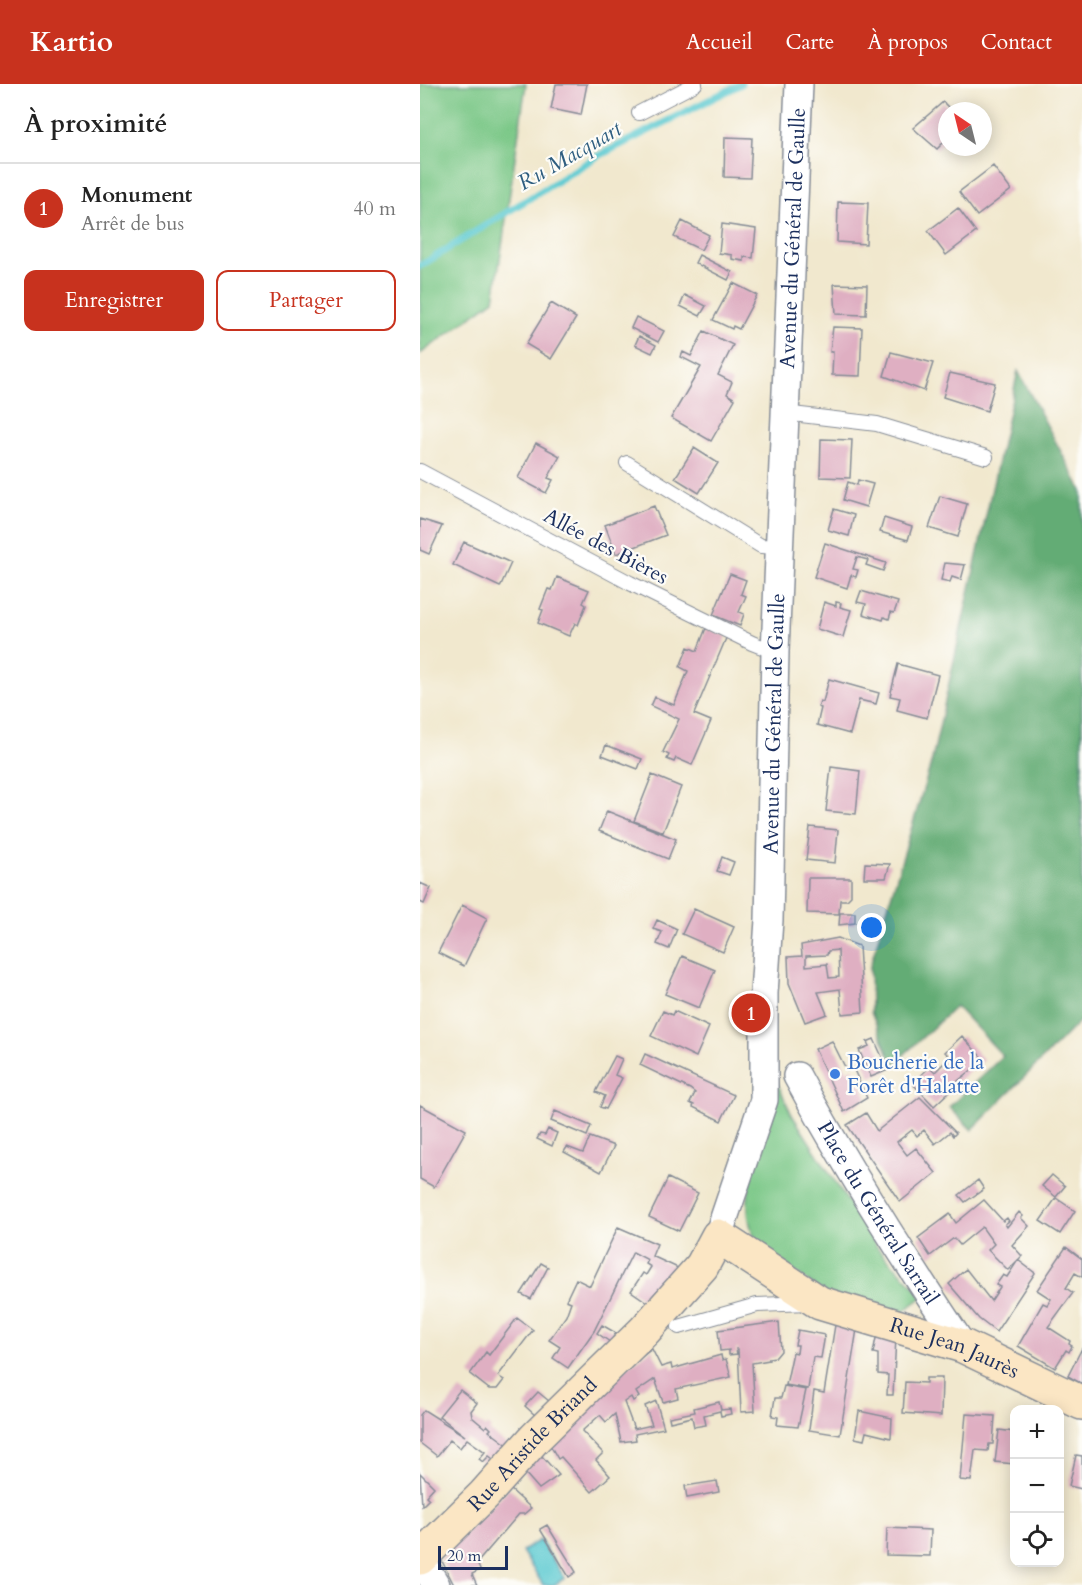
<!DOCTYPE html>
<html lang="fr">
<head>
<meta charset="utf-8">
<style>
  :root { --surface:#fff; --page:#f6f6f6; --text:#222; --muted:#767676; --line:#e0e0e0; --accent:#c8321e }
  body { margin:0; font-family:Cardo,serif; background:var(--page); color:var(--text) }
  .controls { position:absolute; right:18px; bottom:18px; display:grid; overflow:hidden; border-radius:12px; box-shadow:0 3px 15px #0003 }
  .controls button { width:54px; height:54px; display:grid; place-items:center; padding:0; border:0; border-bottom:2px solid var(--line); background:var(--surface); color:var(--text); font:30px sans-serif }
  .compass { position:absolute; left:518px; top:18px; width:54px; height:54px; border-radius:50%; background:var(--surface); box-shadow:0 3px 15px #0003; rotate:325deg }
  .scale { position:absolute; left:18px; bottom:15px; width:70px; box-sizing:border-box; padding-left:6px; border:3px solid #1b2f5e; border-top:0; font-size:16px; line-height:21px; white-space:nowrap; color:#1b2f5e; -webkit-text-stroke:4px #fdfcf7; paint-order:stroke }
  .you { position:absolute; left:452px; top:844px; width:21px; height:21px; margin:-15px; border:4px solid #fff; border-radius:50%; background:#1a73e8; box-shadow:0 0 0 9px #1a73e833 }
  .badge { display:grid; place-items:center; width:39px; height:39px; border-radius:50%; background:var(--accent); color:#fff; font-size:20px; font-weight:700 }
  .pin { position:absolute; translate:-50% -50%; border:3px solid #fff; box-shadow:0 2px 6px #0006 }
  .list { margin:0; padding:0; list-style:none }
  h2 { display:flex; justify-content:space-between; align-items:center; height:78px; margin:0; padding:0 24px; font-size:26px }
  h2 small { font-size:20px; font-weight:400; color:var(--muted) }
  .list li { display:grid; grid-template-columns:39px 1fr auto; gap:18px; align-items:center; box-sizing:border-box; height:90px; padding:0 24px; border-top:2px solid var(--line) }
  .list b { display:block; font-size:22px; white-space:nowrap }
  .list p { margin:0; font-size:20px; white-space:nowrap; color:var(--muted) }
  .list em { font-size:20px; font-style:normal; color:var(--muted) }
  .actions { display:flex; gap:12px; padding:18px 24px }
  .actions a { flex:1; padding:14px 0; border:2px solid var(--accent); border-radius:12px; text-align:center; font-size:21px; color:var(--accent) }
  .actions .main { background:var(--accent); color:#fff }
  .icon { flex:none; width:33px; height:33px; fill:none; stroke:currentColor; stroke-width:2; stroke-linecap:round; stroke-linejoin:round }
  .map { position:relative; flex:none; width:662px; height:1501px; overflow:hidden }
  header { display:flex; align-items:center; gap:36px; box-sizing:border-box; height:84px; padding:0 30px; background:var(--accent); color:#fff }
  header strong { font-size:28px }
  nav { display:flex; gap:33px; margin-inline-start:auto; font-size:21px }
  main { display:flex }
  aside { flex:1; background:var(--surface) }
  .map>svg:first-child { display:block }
  .green { fill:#7ac787; stroke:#4a7b72; stroke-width:1.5 }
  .forest { fill:#63ac74; stroke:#3f6e69; stroke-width:1.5 }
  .water { fill:#5dcad1; stroke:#3c7c98; stroke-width:1.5 }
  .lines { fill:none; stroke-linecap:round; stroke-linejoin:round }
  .stream { stroke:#5dcad1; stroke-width:7 }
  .building { fill:#dfafc2; fill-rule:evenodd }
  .lane-casing { stroke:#868c96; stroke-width:16 }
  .street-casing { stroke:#868c96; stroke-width:30 }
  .secondary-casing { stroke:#868c96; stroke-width:36 }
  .lane { stroke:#fff; stroke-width:14 }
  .street { stroke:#fff; stroke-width:27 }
  .secondary { stroke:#fbe6c4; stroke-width:33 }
  .shop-dot { fill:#3f7fe0; stroke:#fdfcf7; stroke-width:2 }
  .labels { text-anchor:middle; stroke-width:4.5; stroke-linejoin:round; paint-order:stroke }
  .street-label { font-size:21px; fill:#1b2f5e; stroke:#fdfcf7 }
  .shop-label { font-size:21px; fill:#366cbe; stroke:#fdfcf7; text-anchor:start }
  .water-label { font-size:22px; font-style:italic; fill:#2f5e80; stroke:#fdfcf7 }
</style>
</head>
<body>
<header>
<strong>Kartio</strong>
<nav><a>Accueil</a><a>Carte</a><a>À propos</a><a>Contact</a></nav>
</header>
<main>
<aside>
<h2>À proximité<small></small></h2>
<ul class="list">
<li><span class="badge">1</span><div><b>Monument</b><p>Arrêt de bus</p></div><em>40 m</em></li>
</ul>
<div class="actions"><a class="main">Enregistrer</a><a>Partager</a></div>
</aside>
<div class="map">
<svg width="662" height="1501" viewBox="0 0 662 1501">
  <rect width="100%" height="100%" fill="#fdfcf7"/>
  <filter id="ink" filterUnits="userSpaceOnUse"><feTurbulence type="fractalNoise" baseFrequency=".0167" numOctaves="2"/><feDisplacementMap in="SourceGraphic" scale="12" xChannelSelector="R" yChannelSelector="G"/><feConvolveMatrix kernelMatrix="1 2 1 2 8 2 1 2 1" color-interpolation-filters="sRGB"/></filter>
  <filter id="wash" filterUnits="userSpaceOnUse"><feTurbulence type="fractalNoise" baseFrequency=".008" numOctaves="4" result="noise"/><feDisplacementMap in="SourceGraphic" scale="24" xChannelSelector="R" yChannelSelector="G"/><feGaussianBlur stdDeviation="1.35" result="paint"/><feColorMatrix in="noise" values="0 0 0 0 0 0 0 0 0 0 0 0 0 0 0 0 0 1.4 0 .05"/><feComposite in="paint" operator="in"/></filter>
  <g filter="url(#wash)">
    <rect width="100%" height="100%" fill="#f1e8ce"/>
    <!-- green -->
    <path class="green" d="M0,0H106L74,216L0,270Z
      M353,990L372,1031L459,1166L504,1212L480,1230L408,1212L338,1161C311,1111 344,1072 351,1022C353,1012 352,1000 353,990Z"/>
    <!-- forest -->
    <path class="forest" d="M598,287L662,407V935L552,1046L529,1023L583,972L536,922L473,981L451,928L450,882L512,676Z"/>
    <!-- water -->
    <path class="water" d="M120,1456L145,1494L134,1501H123L102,1467Z"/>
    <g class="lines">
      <!-- stream -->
      <path class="stream" d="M0,182L176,73L321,0"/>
    </g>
    <g id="blocks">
      <!-- building -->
      <path class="building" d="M136,0H167L161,31L131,25Z
        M523,18L532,27H527V55L517,65L493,44Z
        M305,53L332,54L330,94L304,93Z
        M573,82L591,106L557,132L539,108Z
        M418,118L448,119L446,160L417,158Z
        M538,124L556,148L526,171L508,147Z
        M262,137L289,151L281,166L254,153Z
        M302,140L336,145L333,174L324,173V177L312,175V171L299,169Z
        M279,171L312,188L308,196L275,179Z
        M313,199L337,211L319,245L313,242L312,245L293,236Z
        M414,200L447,201L446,231L416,230Z
        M265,211L286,222L280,232L260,222Z
        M131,219L156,234L131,275L106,260Z
        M216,233L244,247L238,258L211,244Z
        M413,243L442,244L440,292L412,291L413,268H410Z
        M284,247L313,261L298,291L312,298L307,310L315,315L291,357L251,334L281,283L261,273L263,268L271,272Z
        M219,252L236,261L232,269L215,261Z
        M471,268L513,279L504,307L464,292Z
        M530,289L575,299L567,327L523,313Z
        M401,355L432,356L430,394L400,393Z
        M116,359L140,372L128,394L133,396L126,409L98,394Z
        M274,364L298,379L279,409L255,394Z
        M438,396L453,400L446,423L423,416L428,398L437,401Z
        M520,412L547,420L538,453L509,444Z
        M234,422L246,451L196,470L185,441Z
        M414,425L434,431L429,452L408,446Z
        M464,434L492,443L488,456L460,448Z
        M0,435L22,442L9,470L0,466Z
        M44,458L91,479L80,503L33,481Z
        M405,459L466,479L463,487L446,481L448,476L437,473L433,485L438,486L436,493L431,491L427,504L394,493Z
        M525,479L545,481L541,496L532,493L530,498L521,496Z
        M310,490L326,496L321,510L326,512L319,528L324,530L320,542L293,531Z
        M137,493L169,506L163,519L166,521L158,541L155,539L149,552L118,539L123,526L120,525L128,505L132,506Z
        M441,507L478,518L474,529L471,528L469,535L464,533L463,536L443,530L446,520L437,518Z
        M404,518L416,522V518L421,519L420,523L431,526L423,553L397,545Z
        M286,544L307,552L274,630L291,637L272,681L256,674L254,678L247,675L249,671L243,668L259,635L231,622L235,613L254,621L268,587L260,583L268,563L277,567Z
        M478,580L518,591L507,634L477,626L480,614L470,612Z
        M409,595L459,609L456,620L439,616L430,650L397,641L401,624L398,623L400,617L403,618Z
        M186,661L222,675L218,685L182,671Z
        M411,683L440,687L436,730L406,727Z
        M232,691L261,703L243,748L214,737Z
        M187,727L256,755L248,775L179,747Z
        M390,743L418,746L415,779L386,776Z
        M302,773L314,778L309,791L297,787Z
        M445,779L470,780L466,794H444Z
        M388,794H431V812L427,816H420L419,830L387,829Z
        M0,799L11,804L4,820L0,818Z
        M42,821L67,834L44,882L18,869Z
        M274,825L314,843L303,868L262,850Z
        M420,829H435V839L419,841Z
        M237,836L257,845L249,865L237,860L242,848L233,845Z
        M418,854L439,862L443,928L422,930L420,905L398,908L407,930L385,938L369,899L368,873L382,872L381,861ZM418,866L419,893L409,894L407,880L386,882V872L407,871L408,867Z
        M262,872L295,886L279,924L245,910Z
        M243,927L252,931L254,927L289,943L276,973L231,952Z
        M542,952L564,976L529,1004L531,1006L514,1022L492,999L510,983L515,988L530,973L525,968Z
        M454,955L468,986L451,993L439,966L449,962L447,958Z
        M412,957L427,987L433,984L447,1014L424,1028L395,965Z
        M225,970L314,1011L301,1037L273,1023L274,1021L270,1019L275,1009L270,1005L220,981Z
        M195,972L202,975L195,991L202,994L186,1025L180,1023L185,1012L176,1008Z
        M500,1013L536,1049L533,1052L530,1048L515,1060L504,1046L497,1052L492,1046L477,1058L487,1071L496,1064L516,1089L480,1118L427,1041L446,1029L457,1047Z
        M0,1021L46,1046L14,1103L0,1095Z
        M135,1027L171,1042L167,1052L131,1037Z
        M128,1045L137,1049L132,1062L117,1055L120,1050L125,1051Z
        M170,1053L194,1062L181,1088L144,1068L147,1063L163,1069Z
        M632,1091L645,1102L636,1113L622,1102Z
        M248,1094L278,1109L259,1147L229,1133Z
        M558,1096L564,1105L545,1118L539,1111Z
        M636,1114L655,1127L640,1150L620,1137Z
        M564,1116L583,1137L587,1134L589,1137L585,1140L587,1143L599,1128L603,1132L601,1134L609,1142L592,1161L602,1172L588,1186L568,1166L574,1160L562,1143L540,1161L534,1154L510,1172L498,1154L530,1130L536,1139Z
        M198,1143L237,1160L232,1172L258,1184L227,1218L211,1207L223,1189L226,1191L231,1183L226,1180L228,1176L213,1168L174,1247L148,1284L133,1274L140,1263L129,1256L146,1232L151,1218L146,1216L156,1195L170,1202Z
        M646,1163L662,1175V1193L655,1189L646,1204L653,1209L628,1243L650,1257L649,1260L652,1262L649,1268L646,1266L635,1284L598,1262L623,1219L627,1221L631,1215L617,1206Z
        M598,1176L615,1189L576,1248L559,1235L529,1200L546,1185L571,1217L580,1203L576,1201L583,1191L587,1193Z
        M121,1179L128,1183L111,1215L101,1210Z
        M97,1234L113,1246L78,1292L84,1296L77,1305H69L50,1290L66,1268L69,1271Z
        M359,1238L361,1267L356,1273L349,1274V1276L332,1279L335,1327L321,1328L318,1265H316L317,1270L309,1271V1266L300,1267L298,1246Z
        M182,1241L196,1249L190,1258L177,1249Z
        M415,1241L437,1245L420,1351L389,1346L394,1307L404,1309Z
        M378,1246L405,1251L401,1274L393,1273L388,1305L366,1301L373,1268L377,1269L378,1261H375Z
        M457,1249L476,1253L473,1311H467L468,1291L458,1290V1270L453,1269Z
        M662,1264V1300L648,1292Z
        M232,1265L241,1283L251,1280L252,1285L301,1271L302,1276L306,1275L311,1293L256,1305L258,1314L243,1318L235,1295L216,1308L219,1313L213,1317L211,1313L204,1318L214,1345L232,1341L225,1322L236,1317L244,1344L215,1350L216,1356L201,1358L195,1330L186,1338L180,1331L162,1347L183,1369L176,1376L190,1392L172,1408L141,1373L138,1375L129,1359L188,1298Z
        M506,1294H522L521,1332L483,1329L485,1298L506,1299Z
        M364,1302L386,1306L378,1343L357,1341L358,1333L352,1332L355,1314H361Z
        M40,1306L57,1319L51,1327L52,1333L65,1344L67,1341L71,1345L69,1347L89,1362L76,1377L69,1372L63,1378L59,1375L65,1368L47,1355L40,1364L30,1356L17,1372L0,1359V1331L4,1326L45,1352L19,1332Z
        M118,1308L129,1317L116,1332L105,1322Z
        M299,1318L301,1326L310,1325L311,1330L301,1332L300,1327L284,1331L286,1341L274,1343L272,1333L250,1338L249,1333L275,1328L274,1324Z
        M439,1327L472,1334L471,1354L446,1348L444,1356L435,1354Z
        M546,1330L575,1332L573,1360H569L568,1367L555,1366L551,1397L540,1396Z
        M579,1346L594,1348V1380L575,1378Z
        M120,1370L139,1391L119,1405L104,1388Z
        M656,1371L662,1372V1405L649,1402Z
        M0,1389L14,1403L6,1412L9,1415L2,1422Z
        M297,1397L299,1408L267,1414L265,1402Z
        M89,1404L111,1424L104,1430H99L57,1479L60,1486L52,1490L57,1501H34L21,1475Z
        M127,1441L156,1488L149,1493L120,1445Z
        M467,1444L511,1446L510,1472L466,1471Z"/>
    </g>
  </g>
  <g filter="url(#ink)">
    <use href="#blocks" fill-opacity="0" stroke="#868c96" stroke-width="1.5"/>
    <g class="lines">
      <defs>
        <path id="lane" d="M219,29L275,0
          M364,329L457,340L566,373
          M207,379L341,462L359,463
          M0,387L210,499L332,559L355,568
          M259,1243L337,1221L389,1219"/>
        <g id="street">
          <path id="s1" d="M377,992C427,1085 484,1174 543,1262"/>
          <path id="s2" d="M298,1152L344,1016V909L349,836L355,568L379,0"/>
          <path d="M0,1474L16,1501"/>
        </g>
        <g id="secondary">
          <path id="s3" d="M0,1474L64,1411L115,1354L225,1246L282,1182L298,1152L400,1219L543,1262L662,1319"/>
        </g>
      </defs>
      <!-- lane casing -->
      <use href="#lane" class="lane-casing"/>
      <!-- street casing -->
      <use href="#street" class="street-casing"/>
      <!-- secondary casing -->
      <use href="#secondary" class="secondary-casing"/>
      <!-- lane -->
      <use href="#lane" class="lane"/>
      <!-- street -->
      <use href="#street" class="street"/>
      <!-- secondary -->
      <use href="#secondary" class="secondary"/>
    </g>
  </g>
  <!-- markers -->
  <circle class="shop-dot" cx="415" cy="990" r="6"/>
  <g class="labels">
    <!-- street labels -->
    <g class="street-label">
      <text dy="7" stroke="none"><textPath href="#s2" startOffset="1006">Avenue du Général de Gaulle</textPath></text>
      <text transform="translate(186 462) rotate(28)" y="7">Allée des Bières</text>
      <text dy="7" stroke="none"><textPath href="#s2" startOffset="520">Avenue du Général de Gaulle</textPath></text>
      <text dy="7" stroke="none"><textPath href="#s1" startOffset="159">Place du Général Sarrail</textPath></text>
      <text dy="7" stroke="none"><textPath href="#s3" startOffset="704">Rue Jean Jaurès</textPath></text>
      <text dy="7" stroke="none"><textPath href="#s3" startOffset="160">Rue Aristide Briand</textPath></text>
    </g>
    <!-- shop labels -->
    <g class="shop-label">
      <text x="427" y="985">Boucherie de la<tspan x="427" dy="24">Forêt d'Halatte</tspan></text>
    </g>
    <!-- water labels -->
    <g class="water-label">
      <text transform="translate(149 71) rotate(-30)" y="8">Ru Macquart</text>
    </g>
  </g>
</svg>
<div class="controls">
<button>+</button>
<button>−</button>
<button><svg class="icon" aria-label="locate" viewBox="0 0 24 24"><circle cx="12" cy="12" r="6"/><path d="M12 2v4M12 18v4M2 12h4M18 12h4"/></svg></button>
</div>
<svg class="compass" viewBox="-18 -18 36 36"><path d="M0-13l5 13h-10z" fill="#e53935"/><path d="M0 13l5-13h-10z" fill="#767676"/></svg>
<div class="scale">20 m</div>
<div class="you"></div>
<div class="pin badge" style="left:331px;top:929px">1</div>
</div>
</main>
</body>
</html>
